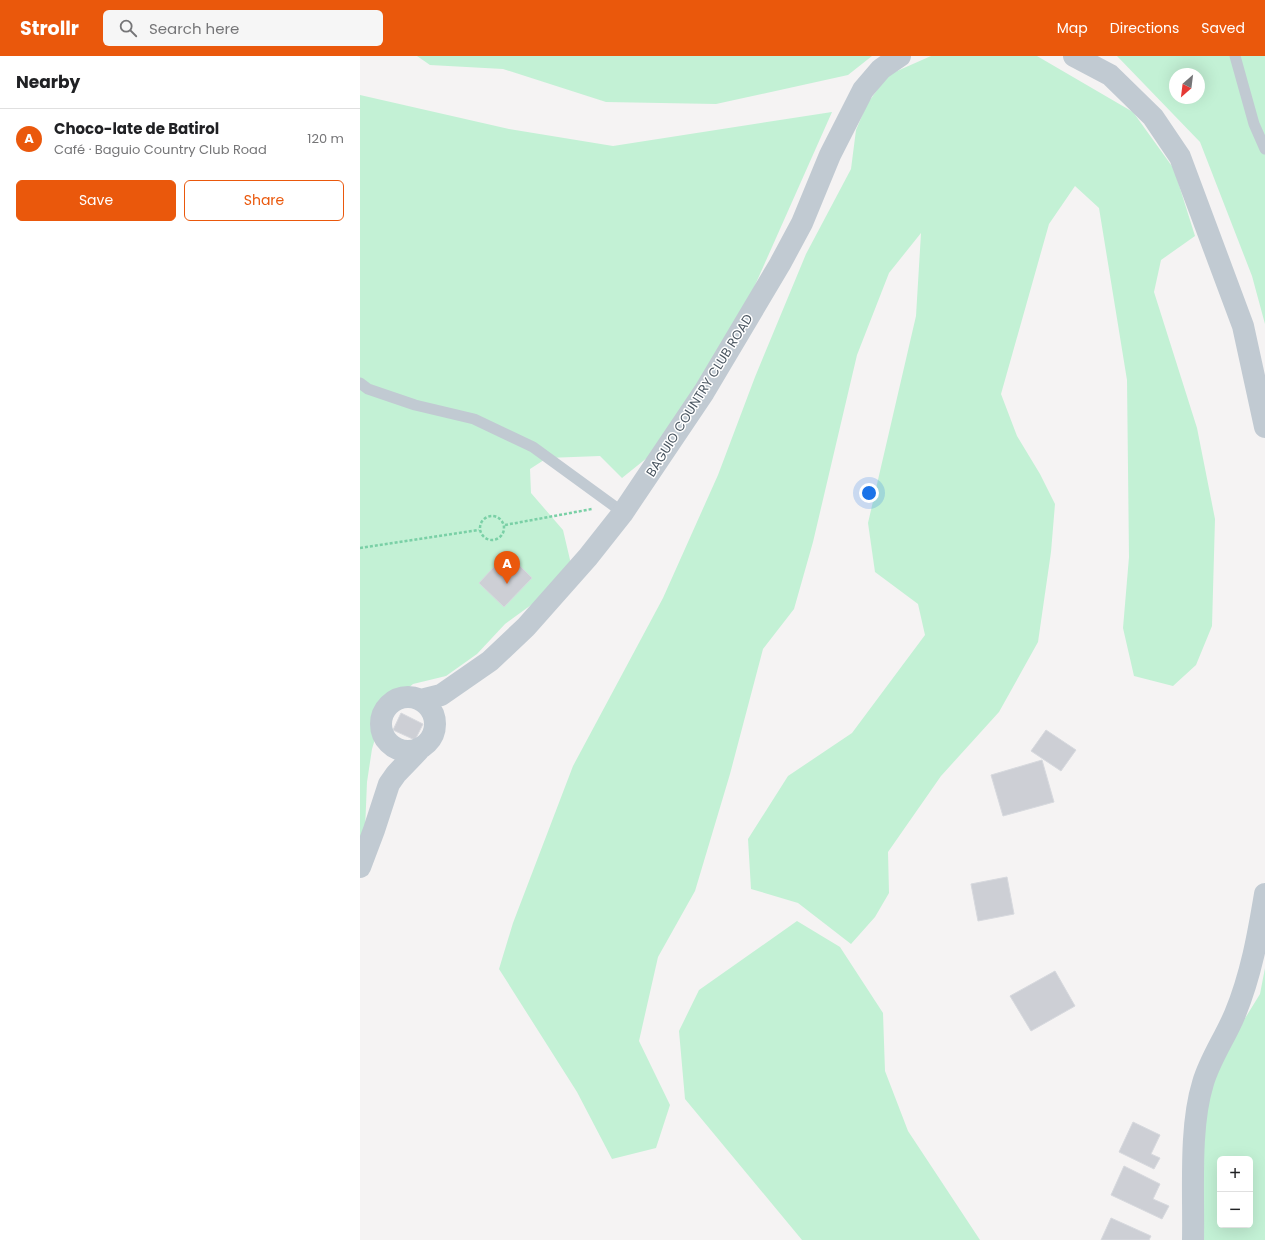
<!DOCTYPE html>
<html lang="en">
<head>
<meta charset="utf-8">
<style>
  :root { --surface:#fff; --page:#f6f6f6; --text:#202124; --muted:#757577; --line:#e0e0e0; --accent:#ea580c }
  body { margin:0; font-family:Poppins,sans-serif; background:var(--page); color:var(--text) }
  .controls { position:absolute; right:12px; bottom:12px; display:grid; overflow:hidden; border-radius:6px; box-shadow:0 4px 16px #0002 }
  .controls button { width:36px; height:36px; display:grid; place-items:center; padding:0; border:0; border-bottom:1px solid var(--line); background:var(--surface); color:var(--text); font:20px sans-serif }
  .compass { position:absolute; left:809px; top:12px; width:36px; height:36px; border-radius:50%; background:var(--surface); box-shadow:0 4px 16px #0002; rotate:208deg }
  .you { position:absolute; left:509px; top:437px; width:14px; height:14px; margin:-10px; border:3px solid #fff; border-radius:50%; background:#1a73e8; box-shadow:0 0 0 6px #1a73e833 }
  .badge { display:grid; place-items:center; width:26px; height:26px; border-radius:50%; background:var(--accent); color:#fff; font-size:13px; font-weight:700 }
  .pin { position:absolute; translate:-50% -33px; filter:drop-shadow(0 1px 2px #0008) }
  .pin::after { content:''; position:absolute; top:21px; width:14px; height:12px; background:inherit; clip-path:polygon(0 0,100% 0,50% 100%) }
  .list { margin:0; padding:0; list-style:none }
  h2 { display:flex; justify-content:space-between; align-items:center; height:52px; margin:0; padding:0 16px; font-size:17px }
  h2 small { font-size:13px; font-weight:400; color:var(--muted) }
  .list li { display:grid; grid-template-columns:26px 1fr auto; gap:12px; align-items:center; box-sizing:border-box; height:60px; padding:0 16px; border-top:1px solid var(--line) }
  .list b { display:block; font-size:15px; white-space:nowrap }
  .list p { margin:0; font-size:13px; white-space:nowrap; color:var(--muted) }
  .list em { font-size:13px; font-style:normal; color:var(--muted) }
  .actions { display:flex; gap:8px; padding:12px 16px }
  .actions a { flex:1; padding:9px 0; border:1px solid var(--accent); border-radius:6px; text-align:center; font-size:14px; color:var(--accent) }
  .actions .main { background:var(--accent); color:#fff }
  .icon { flex:none; width:22px; height:22px; fill:none; stroke:currentColor; stroke-width:2; stroke-linecap:round; stroke-linejoin:round }
  .map { position:relative; flex:none; width:905px; height:1184px; overflow:hidden }
  header { display:flex; align-items:center; gap:24px; box-sizing:border-box; height:56px; padding:0 20px; background:var(--accent); color:#fff }
  header strong { font-size:19px }
  nav { display:flex; gap:22px; margin-inline-start:auto; font-size:14px }
  .search { width:280px; height:36px; background:var(--page); display:flex; align-items:center; gap:10px; box-sizing:border-box; padding:0 14px; border-radius:6px; color:var(--muted); font-size:15px }
  main { display:flex }
  aside { flex:1; background:var(--surface) }
  .map>svg:first-child { display:block }
  .green { fill:#c3f1d5; fill-rule:evenodd }
  .building { fill:#cdcfd5; stroke:#d7d9de }
  .lines { fill:none; stroke-linecap:round; stroke-linejoin:round }
  .path { stroke:#7ad0a6; stroke-width:2.5; stroke-dasharray:3 2; stroke-linecap:butt }
  .service { stroke:#c1cad2; stroke-width:11 }
  .minor { stroke:#c1cad2; stroke-width:22 }
  .tertiary { stroke:#c1cad2; stroke-width:22 }
  .labels { text-anchor:middle; stroke-width:3; stroke-linejoin:round; paint-order:stroke }
  .street-label { font-size:13px; fill:#4a5661; stroke:#fff }
</style>
</head>
<body>
<header>
<strong>Strollr</strong>
<div class="search"><svg class="icon" aria-label="search" viewBox="0 0 24 24"><circle cx="10" cy="10" r="6"/><path d="M15 15l6 6"/></svg>Search here</div>
<nav><a>Map</a><a>Directions</a><a>Saved</a></nav>
</header>
<main>
<aside>
<h2>Nearby<small></small></h2>
<ul class="list">
<li><span class="badge">A</span><div><b>Choco-late de Batirol</b><p>Café · Baguio Country Club Road</p></div><em>120 m</em></li>
</ul>
<div class="actions"><a class="main">Save</a><a>Share</a></div>
</aside>
<div class="map">
<svg width="905" height="1184" viewBox="0 0 905 1184">
  <rect width="100%" height="100%" fill="#f5f3f3"/>
  <!-- green -->
  <path class="green" d="M57,0H512L488,19L356,48L246,46L143,13L70,9Z
    M571,0H677L773,56L814,113L835,180L801,204L794,236L837,372L855,463L852,570L836,609L813,630L774,620L763,572L769,501L767,324L739,152L715,130L689,168L641,338L657,380L680,418L695,448L691,496L678,586L639,656L581,720L528,796L529,837L515,861L491,888L438,847L391,833L388,783L428,720L492,677L565,579L558,548L515,516L508,467L556,260L561,177L529,217L497,299L453,486L434,553L403,593L370,718L335,835L298,901L279,985L310,1049L296,1092L252,1103L217,1036L139,913L153,867L213,710L303,542L358,419L395,321L446,198L491,113L496,74L507,48L528,19Z
    M757,0H905V268L892,220L840,86ZM815,18H839V42H815Z
    M0,39L149,73L253,90L472,56L392,236L298,393L262,422L240,400L187,402L170,413L171,437L203,474L211,508L178,544L145,568L117,598L86,620L53,628L24,653L12,693L7,726L5,774L0,783Z
    M437,865L480,891L523,957L525,1015L548,1075L620,1184H442L325,1043L319,975L339,934Z
    M905,912V1184H844L841,1087L855,1011L900,938ZM860,1103H890V1169H860Z"/>
  <!-- building -->
  <path class="building" d="M147,497L172,522L144,551L119,527Z
    M41,657L63,668L55,684L33,674Z
    M686,674L716,694L701,715L671,695Z
    M682,704L694,746L643,760L631,719Z
    M647,821L654,858L618,865L611,828Z
    M695,915L715,950L671,975L650,940Z
    M773,1066L800,1079L791,1098L800,1102L794,1113L759,1096Z
    M764,1110L800,1128L793,1143L809,1150L802,1163L751,1139Z
    M751,1162L791,1180L789,1184H741Z"/>
  <g class="lines">
    <!-- path -->
    <path class="path" d="M120 472a12 12 0 1 1 24 0a12 12 0 1 1-24 0Z
      M145,469L232,453
      M0,492L119,474"/>
    <!-- service -->
    <path class="service" d="M875,0L894,68L905,93
      M0,327L8,333L55,349L114,363L173,391L254,450L262,458"/>
    <!-- minor -->
    <path class="minor" d="M714,0L750,19L793,61L820,101L883,270L905,371
      M833,1184C834,1136 829,1072 843,1027C850,1003 865,982 875,958C891,919 898,880 905,838"/>
    <!-- tertiary -->
    <path class="tertiary" d="M21 668a27 27 0 1 1 54 0a27 27 0 1 1-54 0Z
      M61,644L81,639L130,605L166,571L228,501L262,458L344,336L420,208L442,167L470,99L503,34L521,13L540,0
      M0,811L14,774L29,728L36,718L59,694"/>
  </g>
  <g class="labels">
    <!-- street labels -->
    <g class="street-label">
      <text transform="translate(339 339) rotate(-58)" y="5">BAGUIO COUNTRY CLUB ROAD</text>
    </g>
  </g>
</svg>
<div class="controls">
<button>+</button>
<button>−</button>
</div>
<svg class="compass" viewBox="-18 -18 36 36"><path d="M0-13l5 13h-10z" fill="#e53935"/><path d="M0 13l5-13h-10z" fill="#757577"/></svg>
<div class="you"></div>
<div class="pin badge" style="left:147px;top:528px">A</div>
</div>
</main>
</body>
</html>
